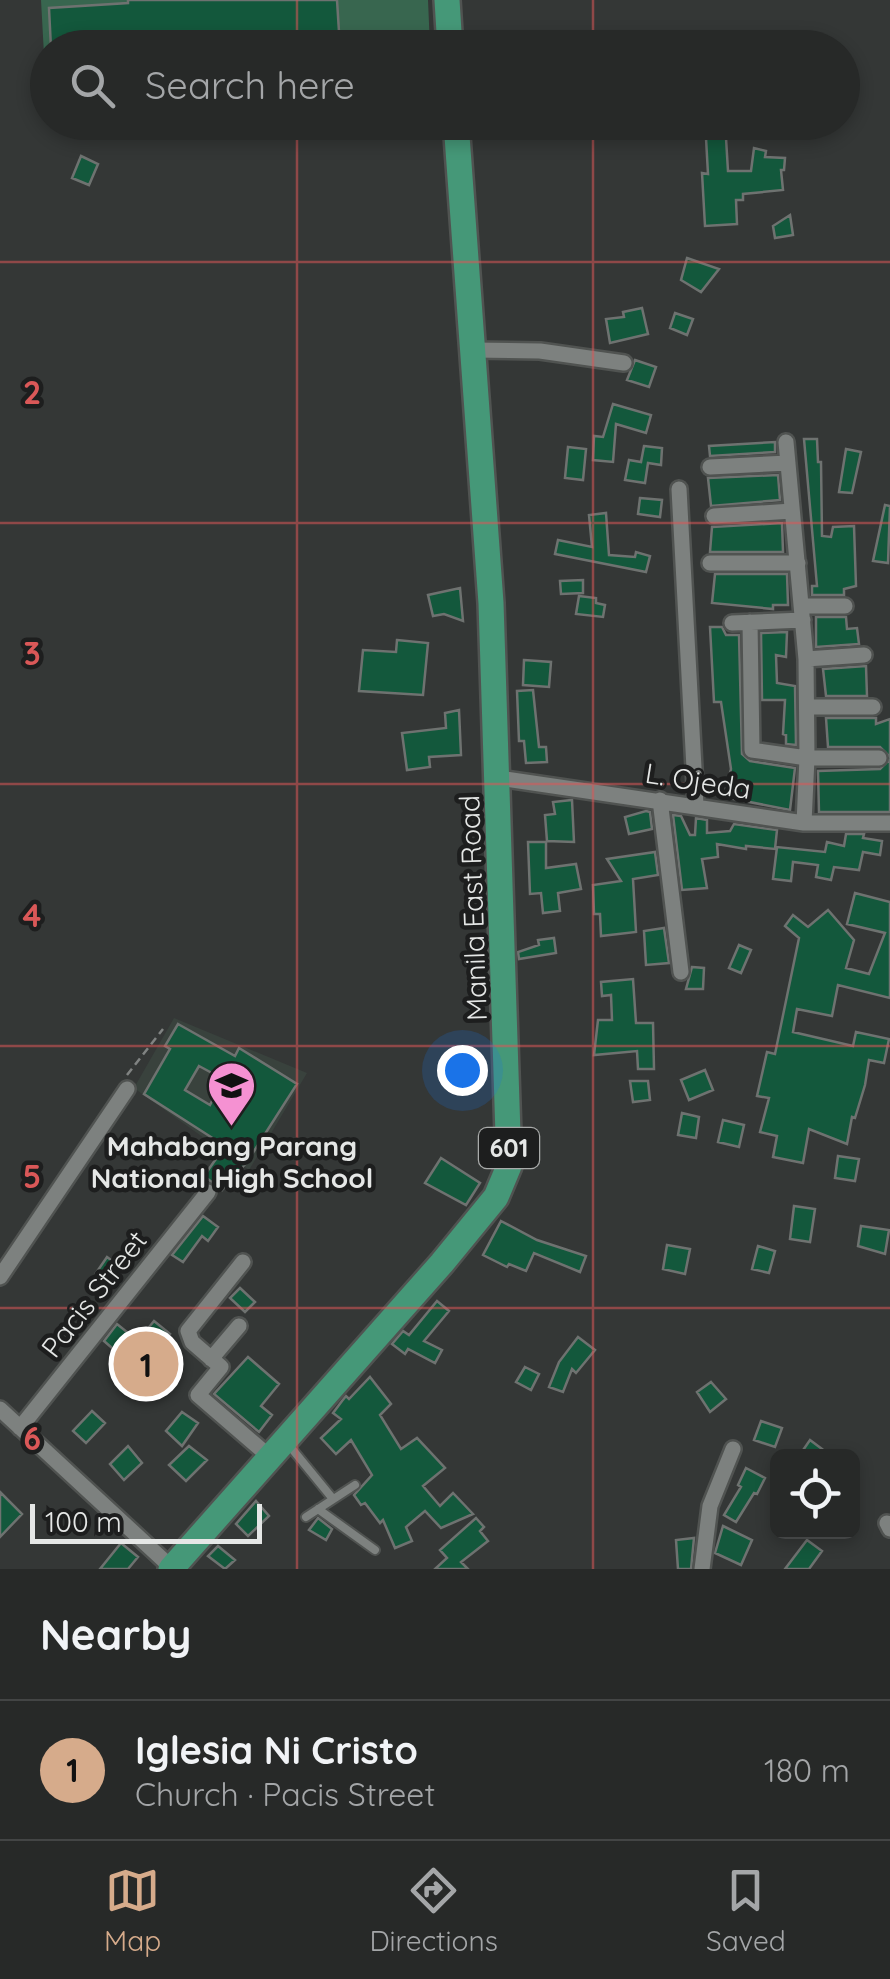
<!DOCTYPE html>
<html lang="en">
<head>
<meta charset="utf-8">
<style>
  :root { --surface:#272928; --page:#333534; --text:#f1f3f6; --muted:#a4a6a8; --line:#434545; --accent:#d6ab8b }
  body { margin:0; font-family:Quicksand,sans-serif; background:var(--page); color:var(--text) }
  .controls { position:absolute; right:30px; bottom:30px; display:grid; overflow:hidden; border-radius:15px; box-shadow:0 5px 15px #0003 }
  .controls button { width:90px; height:90px; display:grid; place-items:center; padding:0; border:0; border-bottom:2px solid var(--line); background:var(--surface); color:var(--text); font:50px sans-serif }
  .scale { position:absolute; left:30px; bottom:25px; width:232px; box-sizing:border-box; padding-left:10px; border:5px solid #e5e7e6; border-top:0; font-size:28px; line-height:35px; white-space:nowrap; color:#e5e7e6; -webkit-text-stroke:8px #1d1e1e; paint-order:stroke }
  .you { position:absolute; left:462px; top:1070px; width:35px; height:35px; margin:-25px; border:8px solid #fff; border-radius:50%; background:#1a73e8; box-shadow:0 0 0 15px #1a73e833 }
  .badge { display:grid; place-items:center; width:65px; height:65px; border-radius:50%; background:var(--accent); color:#111; font-size:32px; font-weight:700 }
  .pin { position:absolute; translate:-50% -50%; border:5px solid #fff; box-shadow:0 2px 10px #0006 }
  .list { margin:0; padding:0; list-style:none }
  h2 { display:flex; justify-content:space-between; align-items:center; height:130px; margin:0; padding:0 40px; font-size:42px }
  h2 small { font-size:32px; font-weight:400; color:var(--muted) }
  .list li { display:grid; grid-template-columns:65px 1fr auto; gap:30px; align-items:center; box-sizing:border-box; height:140px; padding:0 40px; border-top:2px solid var(--line) }
  .list b { display:block; font-size:38px; white-space:nowrap }
  .list p { margin:0; font-size:32px; white-space:nowrap; color:var(--muted) }
  .list em { font-size:32px; font-style:normal; color:var(--muted) }
  .icon { flex:none; width:55px; height:55px; fill:none; stroke:currentColor; stroke-width:2; stroke-linecap:round; stroke-linejoin:round }
  .map { position:relative; flex:none; width:890px; height:1569px; overflow:hidden }
  .search { position:absolute; background:var(--surface); box-shadow:0 5px 15px #0003; left:30px; right:30px; top:30px; height:110px; display:flex; align-items:center; gap:25px; box-sizing:border-box; padding:0 35px; border-radius:55px; color:var(--muted); font-size:38px }
  .sheet { height:270px; background:var(--surface) }
  nav { display:flex; justify-content:space-around; align-items:center; box-sizing:border-box; height:140px; border-top:2px solid var(--line); background:var(--surface); font-size:28px; color:var(--muted) }
  nav a { display:grid; justify-items:center; gap:5px }
  nav .on { color:var(--accent) }
  .map>svg:first-child { display:block }
  .built { fill:#39423d }
  .green { fill:#38664f }
  .building { fill:#13583c; stroke:#6e7270; stroke-width:2.5; fill-rule:evenodd }
  .lines { fill:none; stroke-linecap:round; stroke-linejoin:round }
  .service-casing { stroke:#505351; stroke-width:12 }
  .minor-casing { stroke:#505351; stroke-width:20 }
  .primary-casing { stroke:#505351; stroke-width:30 }
  .path { stroke:#808382; stroke-width:2.5; stroke-dasharray:8 5; stroke-linecap:butt }
  .service { stroke:#7d817f; stroke-width:8 }
  .minor { stroke:#7d817f; stroke-width:15 }
  .primary { stroke:#459878; stroke-width:25 }
  .grid { fill:none; stroke:#da5858; stroke-width:2.5; stroke-opacity:0.55 }
  .labels { text-anchor:middle; stroke-width:9; stroke-linejoin:round; paint-order:stroke }
  .shield { fill:#1d1e1e; stroke:#a9abaa; stroke-width:2.5 }
  .shield-label { font-size:25px; font-weight:bold; fill:#e5e7e6 }
  .street-label { font-size:28px; fill:#e5e7e6; stroke:#1d1e1e }
  .poi-label { font-size:28px; font-weight:bold; fill:#e5e7e6; stroke:#1d1e1e }
  .grid-label { font-size:32px; text-anchor:middle; font-weight:bold; fill:#da5858; stroke:#1d1e1e; stroke-width:9; stroke-linejoin:round; paint-order:stroke }
</style>
</head>
<body>
<div class="map">
<svg width="890" height="1569" viewBox="0 0 890 1569">
  <rect width="100%" height="100%" fill="#343736"/>
  <!-- built -->
  <path class="built" d="M174,1018L307,1073L249,1170L134,1088Z"/>
  <!-- green -->
  <path class="green" d="M41,0H428L430,47L48,48L45,73Z"/>
  <!-- building -->
  <path class="building" d="M128,0H337L340,48H51L49,8L128,3Z
    M706,138H726L728,171H751L754,148L766,151L765,157L785,158L784,170H781L783,190L743,194V200H736L737,224L705,226L702,173L708,174Z
    M81,156L98,164L89,185L72,178Z
    M790,215L793,235L775,238L773,226Z
    M687,258L719,269L701,292L681,280Z
    M642,308L648,334L610,343L606,319L624,317L623,312Z
    M675,313L693,319L687,335L670,328Z
    M635,360L656,367L649,387L627,380Z
    M613,404L651,415L646,433L616,424L613,462L593,460L594,436L603,437Z
    M804,439H817L818,462H821L822,536L831,537L833,527L854,526L856,586L844,589V595H812V586H817Z
    M775,442V452L710,456L709,446Z
    M644,446L662,448L661,465L648,463L645,483L625,480L629,460L641,462Z
    M568,447L586,449L583,480L565,478Z
    M846,449L861,452L852,493L839,492Z
    M778,475L780,500L711,506L708,478Z
    M640,498L662,500L660,517L638,514Z
    M885,505L890,506L888,563L873,561Z
    M606,513L609,555L635,557L636,552L650,556L646,572L555,554L558,540L592,547L589,515Z
    M782,523L783,552H710L712,527Z
    M715,574H787L788,605H773V609L712,603Z
    M583,580V593L561,594L560,581Z
    M460,588L463,621L444,614L433,616L428,595Z
    M579,596L596,598V603L605,605L603,617L576,614Z
    M816,617H846L847,629L857,628L859,644L816,647Z
    M710,627H722L726,635H739L742,754L750,761L795,768L790,810L724,797L731,769L721,702H714Z
    M787,632L786,657L776,655L777,683L795,686L796,745L786,744V735L783,734L785,700H762L761,633Z
    M397,640L428,643L423,695L359,691L363,650L396,652Z
    M524,660L551,662L549,687L523,685Z
    M866,666L867,696H826L823,669Z
    M533,690L539,747H546L547,762L526,763L524,741H519L517,691Z
    M459,710L461,755L429,757L430,767L407,770L402,733L446,728L445,713Z
    M826,718H876V724L890,719V757L880,747H828Z
    M890,759V812H819L818,771L880,769Z
    M572,800L574,842L547,841L545,815L555,814L553,802Z
    M646,811L650,812L652,829L629,834L625,817Z
    M673,815L681,816L690,835H695L696,818L707,820V833L730,831L734,824L777,830L775,849L746,846V849L717,844L718,857L702,859L707,888L682,890Z
    M846,834H864L863,838L882,841L880,855L863,852L859,870L834,867L831,880L816,877L818,865L793,862L791,881L773,879L777,847L825,852L827,842L844,846Z
    M528,842H546V868L576,864L581,889L558,893L560,911L543,913L541,893L530,894Z
    M655,852L658,875L633,879L636,932L601,936L600,914H594L593,885L621,881L607,859Z
    M855,893L890,902V998L838,985L832,1016L797,1009L793,1032L853,1046L856,1032L889,1039L884,1063L869,1060L865,1085L855,1118L852,1117L847,1144L809,1129L803,1163L773,1157L777,1136L760,1132L769,1098L757,1096L767,1052L775,1054L799,938L785,926L793,915L808,927L828,910L854,940L846,968L869,974L885,933L847,924Z
    M664,928L669,963L646,965L644,931Z
    M554,938L556,953L519,959L518,952L539,945L538,940Z
    M739,945L751,950L741,973L729,968Z
    M692,967L704,968L703,989H686Z
    M633,979L636,1023H653L654,1069H638L637,1051L594,1055L598,1020H612L611,995L602,996L601,982Z
    M178,1024L235,1056L239,1048L297,1084L247,1162L222,1190L204,1176L225,1146L144,1094L170,1049L165,1046ZM199,1066L223,1079L210,1105L185,1090Z
    M705,1070L713,1090L689,1100L681,1080Z
    M630,1081H648L650,1100L633,1102Z
    M682,1113L699,1117L696,1138L678,1135Z
    M723,1120L744,1125L739,1147L718,1142Z
    M838,1156L859,1159L855,1181L835,1178Z
    M441,1158L480,1183L466,1205L425,1183Z
    M794,1206L815,1209L810,1242L790,1239Z
    M203,1216L218,1227L208,1241L202,1236L183,1262L172,1255Z
    M501,1221L537,1240L586,1256L580,1272L534,1253L526,1271L509,1264L507,1267L483,1255Z
    M861,1226L889,1230L885,1254L858,1246Z
    M667,1245L690,1249L685,1274L663,1269Z
    M758,1246L775,1251L769,1273L752,1269Z
    M107,1257L122,1268L111,1284L96,1273Z
    M240,1288L255,1302L245,1312L230,1298Z
    M437,1301L449,1311L424,1341L442,1350L435,1363L408,1349L405,1354L392,1344L403,1331L409,1335Z
    M154,1321L170,1334L153,1356L171,1370L157,1387L104,1341L117,1324L138,1341Z
    M578,1337L595,1350L576,1373L572,1369L563,1392L549,1387L559,1362Z
    M248,1357L279,1384L261,1406L272,1415L259,1432L214,1394Z
    M525,1367L539,1374L531,1390L516,1382Z
    M370,1377L391,1404L380,1415L401,1449L417,1438L445,1468L423,1486L440,1506L453,1493L473,1514L441,1528L425,1511L406,1527L412,1541L395,1548L383,1520L380,1523L365,1503L361,1505L354,1495L372,1475L351,1440L336,1454L321,1438L341,1419L333,1413L342,1401L346,1396L349,1399Z
    M711,1382L726,1399L710,1412L697,1392Z
    M92,1411L105,1423L86,1443L73,1431Z
    M182,1412L198,1423L182,1446L166,1431Z
    M761,1421L782,1428L775,1447L754,1440Z
    M810,1440L822,1449L816,1456H799Z
    M128,1446L142,1463L124,1480L110,1464Z
    M189,1446L207,1460L186,1481L169,1465Z
    M746,1468L765,1478L757,1494L754,1493L736,1522L724,1515L741,1487L738,1485Z
    M0,1492L22,1514L0,1537Z
    M256,1501L269,1516L248,1536L236,1524Z
    M318,1518L332,1529L326,1540L309,1530Z
    M476,1518L484,1527L480,1531L488,1541L461,1562L468,1569H435L447,1558L440,1550Z
    M723,1526L752,1540L741,1565L715,1553Z
    M694,1538L691,1569H678L676,1540Z
    M807,1540L822,1551L809,1569H785Z
    M121,1543L138,1557L128,1569H100Z
    M218,1546L235,1560L225,1569L208,1556Z"/>
  <g class="lines">
    <defs>
      <path id="service" d="M288,1444L333,1499
        M318,1509L375,1550
        M306,1517L355,1485"/>
      <path id="minor" d="M414,48L450,45
        M473,350L540,351L624,363
        M786,442L806,659L807,758L804,823
        M710,467L788,463
        M679,489L696,805
        M714,516L792,511
        M710,563H798
        M801,606H845
        M750,622L752,750L807,758H879
        M732,623L803,620
        M806,659L864,655
        M808,707H873
        M499,778L804,823H890
        M660,800L681,972
        M243,1262L188,1331L192,1342L221,1367L198,1395L271,1458
        M0,1277L127,1089
        M211,1359L239,1326
        M0,1409L172,1568
        M20,1428L208,1192
        M887,1523L890,1529
        M702,1569L710,1506L733,1449"/>
      <path id="primary" d="M447,0L450,48
        M171,1569L442,1263L496,1197L509,1166L491,603L456,122"/>
    </defs>
    <!-- service casing -->
    <use href="#service" class="service-casing"/>
    <!-- minor casing -->
    <use href="#minor" class="minor-casing"/>
    <!-- primary casing -->
    <use href="#primary" class="primary-casing"/>
    <!-- path -->
    <path class="path" d="M127,1075L163,1029"/>
    <!-- service -->
    <use href="#service" class="service"/>
    <!-- minor -->
    <use href="#minor" class="minor"/>
    <!-- primary -->
    <use href="#primary" class="primary"/>
  </g>
  <!-- grid -->
  <path class="grid" d="M297,0V48M593,0V48M297,122V1569M593,122V1569M0,262H890M0,523H890M0,784H890M0,1046H890M0,1308H890"/>
  <!-- icons -->
  <defs>
    <symbol id="school-pin" viewBox="-11 -11 22 30"><path d="M0 17L-7.5 6A9.5 9.5 0 1 1 7.5 6Z" fill="#f591d2" stroke="#1d1e1e"/><path d="M0-5L7-2L0 1L-7-2ZM-4 1L0 2.5L4 1V4Q0 6-4 4Z" fill="#111"/></symbol>
  </defs>
  <g fill-rule="evenodd">
    <use href="#school-pin" x="204" y="1058" width="55" height="75"/>
  </g>
  <g class="labels">
    <!-- shield labels -->
    <rect class="shield" x="479" y="1128" width="60" height="40" rx="8"/>
    <g class="shield-label">
      <text x="509" y="1157">601</text>
    </g>
    <!-- street labels -->
    <g class="street-label">
      <text transform="translate(698 781) rotate(9)" y="10">L. Ojeda</text>
      <text transform="translate(473 908) rotate(-92)" y="10">Manila East Road</text>
      <text transform="translate(94 1294) rotate(-52)" y="10">Pacis Street</text>
    </g>
    <!-- poi labels -->
    <g class="poi-label">
      <text x="232" y="1156">Mahabang Parang<tspan x="232" dy="32">National High School</tspan></text>
    </g>
  </g>
  <g class="grid-label">
    <text x="32" y="404">2</text>
    <text x="32" y="665">3</text>
    <text x="32" y="927">4</text>
    <text x="32" y="1188">5</text>
    <text x="32" y="1450">6</text>
  </g>
</svg>
<div class="controls">
<button><svg class="icon" aria-label="locate" viewBox="0 0 24 24"><circle cx="12" cy="12" r="6"/><path d="M12 2v4M12 18v4M2 12h4M18 12h4"/></svg></button>
</div>
<div class="scale">100 m</div>
<div class="you"></div>
<div class="pin badge" style="left:146px;top:1364px">1</div>
<div class="search"><svg class="icon" aria-label="search" viewBox="0 0 24 24"><circle cx="10" cy="10" r="6"/><path d="M15 15l6 6"/></svg>Search here</div>
</div>
<section class="sheet">
<h2>Nearby<small></small></h2>
<ul class="list">
<li><span class="badge">1</span><div><b>Iglesia Ni Cristo</b><p>Church · Pacis Street</p></div><em>180 m</em></li>
</ul>
</section>
<nav>
<a class="on"><svg class="icon" aria-label="map" viewBox="0 0 24 24"><path d="M3 6l6-2 6 2 6-2v14l-6 2-6-2-6 2zM9 4v14M15 6v14"/></svg>Map</a>
<a><svg class="icon" aria-label="directions" viewBox="0 0 24 24"><path d="M12 3l9 9-9 9-9-9zM9 14v-3h6M13 9l2 2-2 2"/></svg>Directions</a>
<a><svg class="icon" aria-label="saved" viewBox="0 0 24 24"><path d="M7 4h10v16l-5-4-5 4z"/></svg>Saved</a>
</nav>
</body>
</html>
